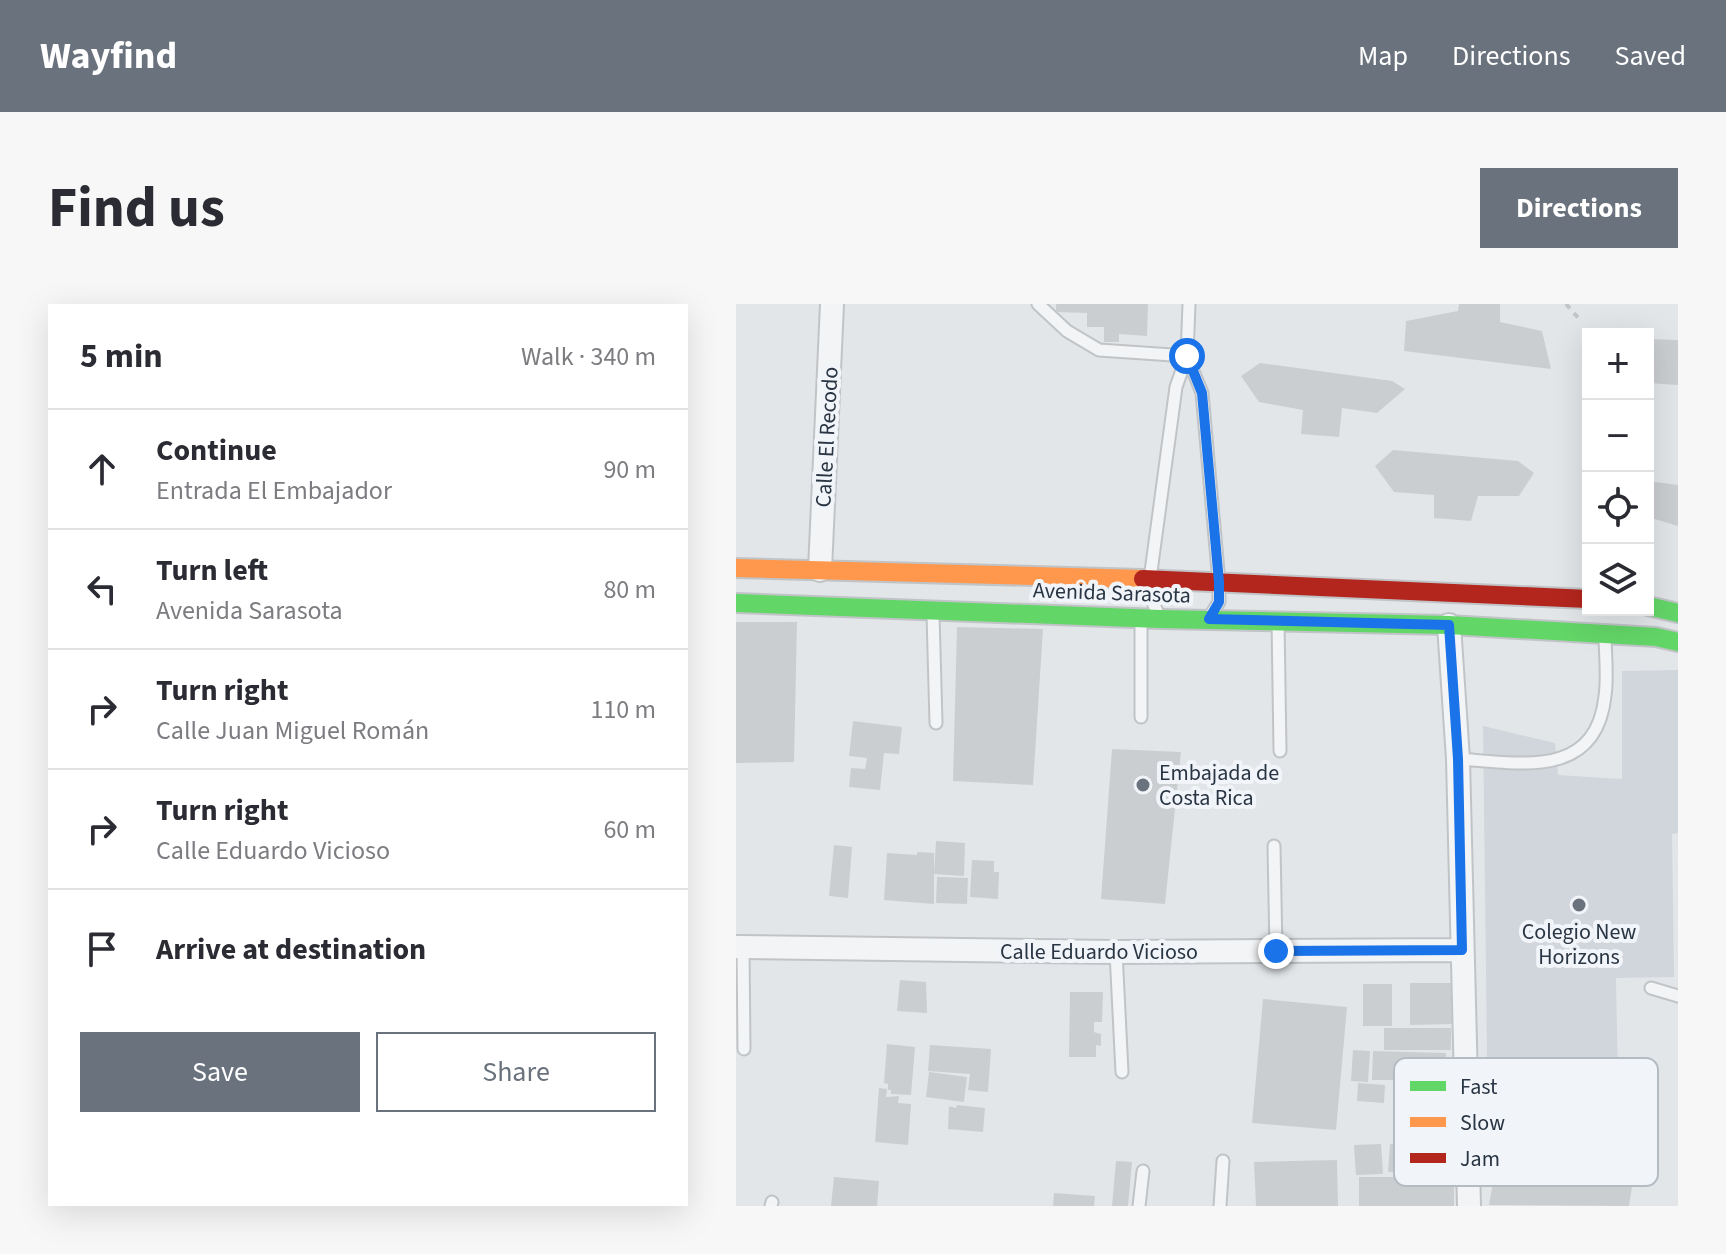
<!DOCTYPE html>
<html lang="en">
<head>
<meta charset="utf-8">
<style>
  :root { --surface:#fff; --page:#f7f7f7; --text:#2b2b33; --muted:#7c7c81; --line:#e1e1e2; --accent:#6a737d }
  body { margin:0; font-family:"Source Sans 3",sans-serif; background:var(--page); color:var(--text) }
  .controls { position:absolute; right:24px; top:24px; display:grid; overflow:hidden; border-radius:0px; box-shadow:0 8px 32px #0002 }
  .controls button { width:72px; height:72px; display:grid; place-items:center; padding:0; border:0; border-bottom:2px solid var(--line); background:var(--surface); color:var(--text); font:40px sans-serif }
  .stop { position:absolute; width:24px; height:24px; margin:-18px; border:6px solid #1a73e8; border-radius:50%; background:#fff }
  .stop.end { background:#1a73e8; border-color:#fff; box-shadow:0 2px 8px #0008 }
  .list { margin:0; padding:0; list-style:none }
  h2 { display:flex; justify-content:space-between; align-items:center; height:104px; margin:0; padding:0 32px; font-size:34px }
  h2 small { font-size:26px; font-weight:400; color:var(--muted) }
  .list li { display:grid; grid-template-columns:52px 1fr auto; gap:24px; align-items:center; box-sizing:border-box; height:120px; padding:0 32px; border-top:2px solid var(--line) }
  .list b { display:block; font-size:30px; white-space:nowrap }
  .list p { margin:0; font-size:26px; white-space:nowrap; color:var(--muted) }
  .list em { font-size:26px; font-style:normal; color:var(--muted) }
  .actions { display:flex; gap:16px; padding:24px 32px }
  .actions a { flex:1; padding:18px 0; border:2px solid var(--accent); border-radius:0px; text-align:center; font-size:28px; color:var(--accent) }
  .actions .main { background:var(--accent); color:#fff }
  .icon { flex:none; width:44px; height:44px; fill:none; stroke:currentColor; stroke-width:2; stroke-linecap:round; stroke-linejoin:round }
  .map { position:relative; flex:none; width:942px; height:902px; overflow:hidden; border-radius:0px }
  header { display:flex; align-items:center; gap:48px; box-sizing:border-box; height:112px; padding:0 40px; background:var(--accent); color:#fff }
  header strong { font-size:38px }
  nav { display:flex; gap:44px; margin-inline-start:auto; font-size:28px }
  .intro { display:flex; align-items:center; justify-content:space-between; box-sizing:border-box; height:192px; padding:0 48px }
  h1 { margin:0; font-size:56px }
  .button { padding:20px 36px; border-radius:0px; background:var(--accent); color:#fff; font-size:28px; font-weight:700 }
  main { display:flex; gap:48px; padding:0 48px }
  aside { flex:1; background:var(--surface); border-radius:0px; box-shadow:0 8px 32px #0002 }
  .map>svg:first-child { display:block }
  .built { fill:#d1d6dc }
  .building { fill:#cbced1 }
  .lines { fill:none; stroke-linecap:round; stroke-linejoin:round }
  .lane-casing { stroke:#c1c4c7; stroke-width:15 }
  .street-casing { stroke:#c1c4c7; stroke-width:26 }
  .fast-casing { stroke:#c1c4c7; stroke-width:22 }
  .slow-casing { stroke:#c1c4c7; stroke-width:22 }
  .jam-casing { stroke:#c1c4c7; stroke-width:22 }
  .path { stroke:#c2c5c8; stroke-width:4; stroke-dasharray:6 6; stroke-linecap:butt }
  .lane { stroke:#f2f4f5; stroke-width:11 }
  .street { stroke:#f2f4f5; stroke-width:22 }
  .fast { stroke:#63d668; stroke-width:18 }
  .slow { stroke:#ff974d; stroke-width:18 }
  .jam { stroke:#b3261e; stroke-width:18 }
  .route { stroke:#1a73e8; stroke-width:10 }
  .poi-dot { fill:#6a737d; stroke:#f1f4f8; stroke-width:3 }
  .labels { text-anchor:middle; stroke-width:8; stroke-linejoin:round; paint-order:stroke }
  .street-label { font-size:22px; fill:#293543; stroke:#f1f4f8 }
  .poi-label { font-size:22px; fill:#293543; stroke:#f1f4f8; text-anchor:start }
  .key { fill:#f1f4f8; stroke:#b5bbc2; stroke-width:2 }
  .key-label { font-size:22px; fill:#293543 }
</style>
</head>
<body>
<header>
<strong>Wayfind</strong>
<nav><a>Map</a><a>Directions</a><a>Saved</a></nav>
</header>
<div class="intro"><h1>Find us</h1><a class="button">Directions</a></div>
<main>
<aside>
<h2>5 min<small>Walk · 340 m</small></h2>
<ul class="list">
<li><svg class="icon" aria-label="ahead" viewBox="0 0 24 24"><path d="M12 20V5M6 11l6-6 6 6"/></svg><div><b>Continue</b><p>Entrada El Embajador</p></div><em>90 m</em></li>
<li><svg class="icon" aria-label="left" viewBox="0 0 24 24"><path d="M17 20v-9H6M10 6l-5 5 5 5"/></svg><div><b>Turn left</b><p>Avenida Sarasota</p></div><em>80 m</em></li>
<li><svg class="icon" aria-label="right" viewBox="0 0 24 24"><path d="M7 20v-9h11M14 6l5 5-5 5"/></svg><div><b>Turn right</b><p>Calle Juan Miguel Román</p></div><em>110 m</em></li>
<li><svg class="icon" aria-label="right" viewBox="0 0 24 24"><path d="M7 20v-9h11M14 6l5 5-5 5"/></svg><div><b>Turn right</b><p>Calle Eduardo Vicioso</p></div><em>60 m</em></li>
<li><svg class="icon" aria-label="arrive" viewBox="0 0 24 24"><path d="M6 21V4h12l-3 4 3 4H6"/></svg><div><b>Arrive at destination</b></div></li>
</ul>
<div class="actions"><a class="main">Save</a><a>Share</a></div>
</aside>
<div class="map">
<svg width="942" height="902" viewBox="0 0 942 902">
  <rect width="100%" height="100%" fill="#e3e6e9"/>
  <!-- built -->
  <path class="built" d="M942,366V529L936,530L938,673L880,674L883,831L752,833L747,422L819,439L822,471L886,475V367Z"/>
  <!-- building -->
  <path class="building" d="M320,0H412L411,32L383,30V38H368V23H351V9L320,8Z
    M723,0H764V18L806,27L815,65L668,47L670,17L722,7Z
    M912,35L942,36V81L912,79Z
    M524,59L656,77L669,85L641,109L606,104L603,133L565,130L567,106L523,98L505,72Z
    M657,146L782,157L798,169L783,192H742L735,217L698,214V191L658,188L639,162Z
    M912,177L942,181V222L912,213Z
    M0,318H61L58,458L0,459Z
    M221,323L307,325L297,481L217,477Z
    M117,417L166,423L163,450L148,449L144,486L113,483L115,464L129,465L131,454L113,452Z
    M376,445L445,448L429,600L365,595Z
    M200,537L229,539L228,572L198,570Z
    M98,541L116,543L112,594L93,592Z
    M181,548L198,549V600L148,596L151,549L181,551Z
    M236,556L258,557V568H263L262,595L234,593Z
    M201,573L232,574L231,600L200,599Z
    M164,676L190,678L191,709L161,707Z
    M674,679H718V720L674,721Z
    M627,680H656V722H627Z
    M334,688H367L366,718H358V728L365,730V742L360,741V753H333Z
    M527,695L611,703L600,826L516,819Z
    M648,724H715V746H648Z
    M151,740L179,743L175,791L155,790V786H152V780L148,779Z
    M194,741L255,745L252,788L232,786L234,770L192,767Z
    M617,746L634,747L632,778L615,777Z
    M637,747L710,749V768L660,766V776H636Z
    M193,768L231,773L228,798L190,793Z
    M622,779L649,781L648,799L621,797Z
    M143,784L151,785L150,793L163,792L162,799L175,800L172,841L139,838Z
    M221,801L249,804L247,828L212,825L213,802L220,804Z
    M645,840L647,870L620,871L618,841Z
    M654,840L720,844L719,872L652,868Z
    M601,856L602,902H520L518,858Z
    M380,857L396,858L392,902H376Z
    M760,861L896,883L893,902L753,901Z
    M98,873L143,877L141,902H95Z
    M623,873H718V902H623Z
    M318,889L359,892L358,902H317Z"/>
  <g class="lines">
    <defs>
      <path id="lane" d="M302,0L331,27L363,46L451,52
        M451,52L466,89L483,278V298L473,314
        M197,310L200,419
        M422,310L416,296L414,275L440,83L451,52L453,0
        M405,315V413
        M542,317L544,447
        M722,455C783,459 860,476 869,392C872,372 869,350 869,330
        M538,542L540,647
        M7,643L8,745
        M380,648L386,768
        M915,684L942,692
        M35,902L36,898
        M403,902L407,867
        M484,902L487,857"/>
      <path id="street" d="M84,266L96,0
        M713,321L722,455L733,902
        M0,643L380,648L726,646"/>
      <path id="fast" d="M0,299L424,315L713,321L920,333L942,338
        M912,302L942,309"/>
      <path id="slow" d="M0,264L407,275"/>
      <path id="jam" d="M407,275L852,295"/>
    </defs>
    <!-- lane casing -->
    <use href="#lane" class="lane-casing"/>
    <!-- street casing -->
    <use href="#street" class="street-casing"/>
    <!-- fast casing -->
    <use href="#fast" class="fast-casing"/>
    <!-- slow casing -->
    <use href="#slow" class="slow-casing"/>
    <!-- jam casing -->
    <use href="#jam" class="jam-casing"/>
    <!-- path -->
    <path class="path" d="M830,0L844,16"/>
    <!-- lane -->
    <use href="#lane" class="lane"/>
    <!-- street -->
    <use href="#street" class="street"/>
    <!-- fast -->
    <use href="#fast" class="fast"/>
    <!-- slow -->
    <use href="#slow" class="slow"/>
    <!-- jam -->
    <use href="#jam" class="jam"/>
  </g>
  <g class="lines">
    <!-- route -->
    <path class="route" d="M451,52L466,89L483,278V298L473,315L713,321L722,455L726,646L540,647"/>
  </g>
  <!-- markers -->
  <g class="poi-dot">
    <circle cx="407" cy="481" r="8"/>
    <circle cx="843" cy="601" r="8"/>
  </g>
  <g class="labels">
    <!-- street labels -->
    <g class="street-label">
      <text transform="translate(90 133) rotate(-87)" y="8">Calle El Recodo</text>
      <text transform="translate(376 288) rotate(2)" y="8">Avenida Sarasota</text>
      <text x="363" y="655">Calle Eduardo Vicioso</text>
    </g>
    <!-- poi labels -->
    <g class="poi-label">
      <text x="423" y="476">Embajada de<tspan x="423" dy="25">Costa Rica</tspan></text>
      <text x="843" y="635" text-anchor="middle">Colegio New<tspan x="843" dy="25">Horizons</tspan></text>
    </g>
  </g>
  <!-- legend -->
  <rect x="658" y="754" width="264" height="128" rx="12" class="key"/>
  <rect x="674" y="777" width="36" height="10" fill="#63d668"/>
  <rect x="674" y="813" width="36" height="10" fill="#ff974d"/>
  <rect x="674" y="849" width="36" height="10" fill="#b3261e"/>
  <g class="key-label">
    <text x="724" y="790">Fast</text>
    <text x="724" y="826">Slow</text>
    <text x="724" y="862">Jam</text>
  </g>
</svg>
<div class="controls">
<button>+</button>
<button>−</button>
<button><svg class="icon" aria-label="locate" viewBox="0 0 24 24"><circle cx="12" cy="12" r="6"/><path d="M12 2v4M12 18v4M2 12h4M18 12h4"/></svg></button>
<button><svg class="icon" aria-label="layers" viewBox="0 0 24 24"><path d="M12 4l9 5-9 5-9-5zM3 14l9 5 9-5"/></svg></button>
</div>
<div class="stop" style="left:451px;top:52px"></div>
<div class="stop end" style="left:540px;top:647px"></div>
</div>
</main>
</body>
</html>
